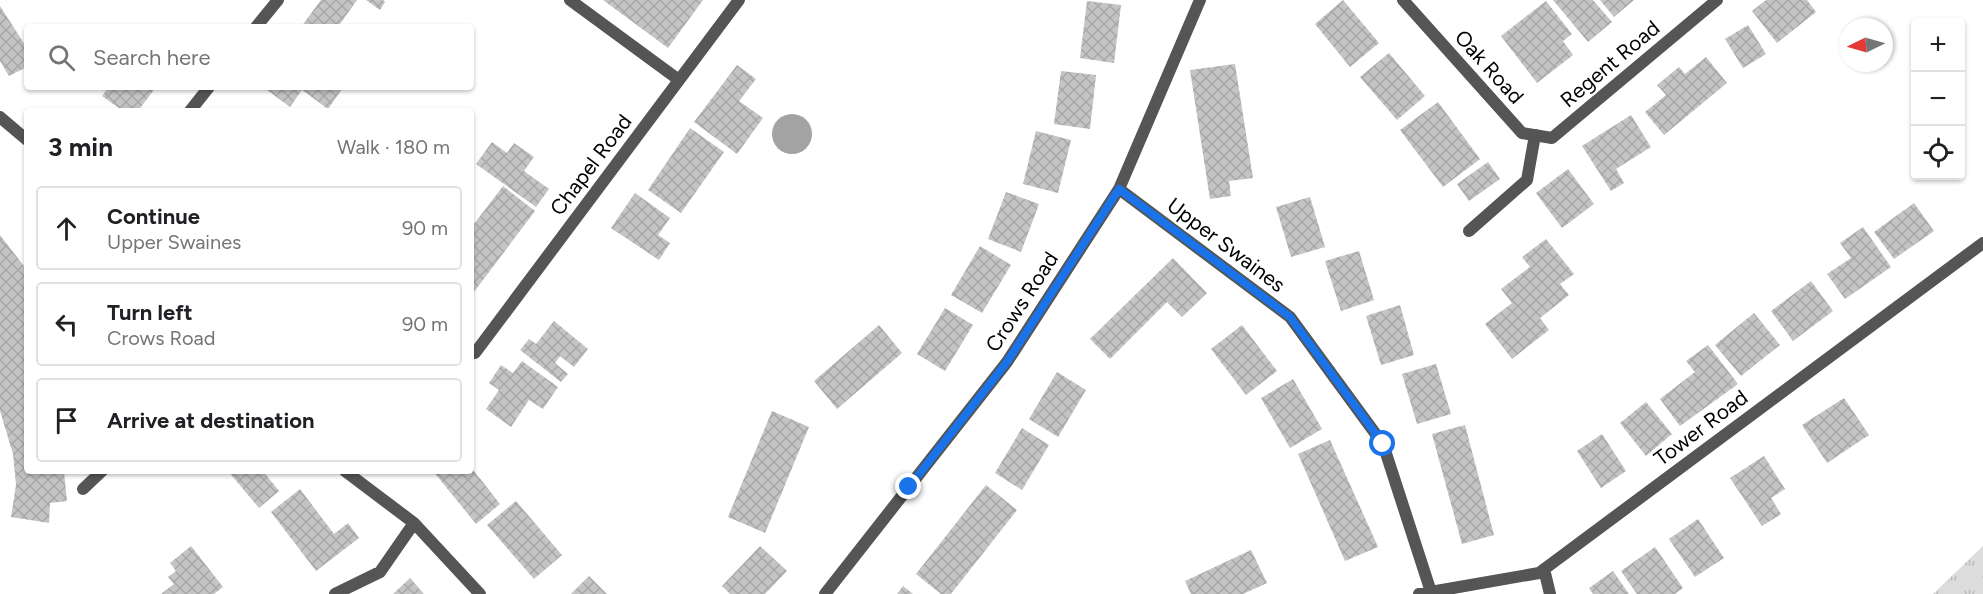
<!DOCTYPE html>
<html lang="en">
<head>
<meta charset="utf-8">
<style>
  :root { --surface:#fff; --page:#f6f6f6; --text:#202124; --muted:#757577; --line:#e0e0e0 }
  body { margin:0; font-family:Figtree,sans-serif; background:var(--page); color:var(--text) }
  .controls { position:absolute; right:18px; top:18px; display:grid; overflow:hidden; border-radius:6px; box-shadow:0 2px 4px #0004 }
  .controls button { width:54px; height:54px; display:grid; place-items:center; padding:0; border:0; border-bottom:2px solid var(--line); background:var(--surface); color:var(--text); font:30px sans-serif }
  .compass { position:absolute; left:1839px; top:18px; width:54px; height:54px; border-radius:50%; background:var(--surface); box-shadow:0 2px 4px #0004; rotate:265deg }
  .stop { position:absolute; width:18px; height:18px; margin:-14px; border:4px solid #1a73e8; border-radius:50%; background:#fff }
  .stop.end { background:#1a73e8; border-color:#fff; box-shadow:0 2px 6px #0008 }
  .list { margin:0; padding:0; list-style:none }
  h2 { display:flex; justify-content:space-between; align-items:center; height:78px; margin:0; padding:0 24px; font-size:26px }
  h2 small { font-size:20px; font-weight:400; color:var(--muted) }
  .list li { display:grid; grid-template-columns:39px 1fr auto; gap:18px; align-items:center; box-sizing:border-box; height:84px; margin:0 12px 12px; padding:0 12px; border:2px solid var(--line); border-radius:6px }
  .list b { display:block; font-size:22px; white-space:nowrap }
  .list p { margin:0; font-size:20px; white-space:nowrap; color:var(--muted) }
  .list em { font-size:20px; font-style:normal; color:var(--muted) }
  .icon { flex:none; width:33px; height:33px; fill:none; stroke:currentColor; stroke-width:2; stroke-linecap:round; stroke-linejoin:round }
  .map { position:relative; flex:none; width:1983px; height:594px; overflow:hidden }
  .search { position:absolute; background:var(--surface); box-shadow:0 2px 4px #0004; left:24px; top:24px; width:450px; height:66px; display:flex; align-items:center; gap:15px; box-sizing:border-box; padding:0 21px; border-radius:6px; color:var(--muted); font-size:22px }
  .panel { position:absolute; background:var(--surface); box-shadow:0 2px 4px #0004; left:24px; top:108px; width:450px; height:366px; border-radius:6px }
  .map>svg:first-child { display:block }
  .grass { fill:url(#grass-tufts) }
  .water { fill:#a3a3a3 }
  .building { fill:url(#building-cross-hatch) }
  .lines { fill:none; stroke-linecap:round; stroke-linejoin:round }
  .lane { stroke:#555; stroke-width:12 }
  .street { stroke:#555; stroke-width:12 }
  .route { stroke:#1a73e8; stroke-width:8 }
  .labels { text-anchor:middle; stroke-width:4.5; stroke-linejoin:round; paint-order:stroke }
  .street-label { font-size:21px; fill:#000; stroke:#fff }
</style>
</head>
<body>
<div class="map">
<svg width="1983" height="594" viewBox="0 0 1983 594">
  <defs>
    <pattern id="grass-tufts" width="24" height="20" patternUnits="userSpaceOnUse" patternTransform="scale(1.5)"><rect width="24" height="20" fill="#dcdcdc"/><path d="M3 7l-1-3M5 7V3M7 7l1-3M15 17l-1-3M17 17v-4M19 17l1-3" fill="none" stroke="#bbb"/></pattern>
    <pattern id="building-cross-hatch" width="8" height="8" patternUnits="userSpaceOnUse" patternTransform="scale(1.5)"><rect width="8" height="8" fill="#c4c4c4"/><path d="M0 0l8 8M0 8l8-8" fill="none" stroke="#a7a7a7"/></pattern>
  </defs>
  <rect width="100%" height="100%" fill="#fff"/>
  <!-- grass -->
  <path class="grass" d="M1983,546V594H1933Z"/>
  <!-- water -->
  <path class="water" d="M772 134a20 20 0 1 1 40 0a20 20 0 1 1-40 0Z"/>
  <!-- building -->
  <path class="building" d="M321,0H357L340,24L343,27H301Z
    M366,0H383L385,2L380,10Z
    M603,0H703L668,48Z
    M1343,0L1379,43L1350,67L1315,24Z
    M1553,0H1593L1612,22L1588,42Z
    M1600,0H1634L1614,17Z
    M1766,0H1807L1816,12L1777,43L1752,11Z
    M1087,1L1121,5L1114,63L1080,58Z
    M1546,1L1572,34L1563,41L1573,55L1537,83L1501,36Z
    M0,6L27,48V67L9,76L0,61Z
    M1748,25L1766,54L1743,68L1725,39Z
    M1389,53L1425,96L1397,120L1360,77Z
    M1706,57L1727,83L1664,135L1645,112L1666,95L1657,85L1679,67L1685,74Z
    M1235,64L1253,178L1229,181L1231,196L1210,199L1190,70Z
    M737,65L756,79L739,101L763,118L737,154L694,122Z
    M1061,71L1096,75L1090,129L1054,124Z
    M109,87H156L138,111H123L102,96Z
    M263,87H339L342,89L328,109L302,90L290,107Z
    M1438,102L1480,159L1443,187L1400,130Z
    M1631,115L1651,147L1616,169L1624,183L1611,191L1582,146Z
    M690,128L724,152L681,213L648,190Z
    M1036,131L1071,140L1058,193L1023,184Z
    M492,142L507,153L514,143L534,157L524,171L549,189L536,207L476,164Z
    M1488,162L1500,179L1469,201L1457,184Z
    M1568,169L1594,204L1562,228L1536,193Z
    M503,186L535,211L471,296V228Z
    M1006,192L1039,204L1021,252L988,239Z
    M635,193L670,218L658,235L670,243L659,260L611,228Z
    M1310,197L1325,247L1291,257L1276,207Z
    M1914,203L1934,231L1894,259L1874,232Z
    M1863,227L1891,267L1845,299L1827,274L1851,258L1840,243Z
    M0,235L27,270V471H64L67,501L50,503L49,523L11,517L16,485L13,454L0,411Z
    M1546,239L1574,274L1560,284L1569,295L1540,318L1549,330L1512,359L1485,324L1512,303L1501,289L1530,267L1522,257Z
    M980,246L1011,265L982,313L951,295Z
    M1359,251L1374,300L1341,311L1325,261Z
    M1173,258L1207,293L1182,317L1167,302L1110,359L1090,339Z
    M1811,281L1833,311L1793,341L1771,311Z
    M1400,305L1414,355L1381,365L1366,316Z
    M945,308L973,325L945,371L917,354Z
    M1754,313L1780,345L1741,376L1715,345Z
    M554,321L588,349L574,367L560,356L555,363L568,374L561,382L520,350L529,339L536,344Z
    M879,325L902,353L837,409L814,381Z
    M1242,325L1277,371L1246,395L1211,349Z
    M1708,345L1738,384L1680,426L1660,399L1695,372L1686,361Z
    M522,361L558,387L543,409L529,400L511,427L486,409L499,390L489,383L501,365L513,373Z
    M1436,364L1451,414L1417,424L1402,374Z
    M1057,372L1086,390L1058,437L1029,419Z
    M1293,379L1322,429L1290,448L1261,398Z
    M1844,398L1869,435L1827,463L1802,425Z
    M1646,402L1672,434L1646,456L1620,423Z
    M772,411L809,427L765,533L728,517Z
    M1465,425L1494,535L1462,544L1432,434Z
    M1022,428L1049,445L1022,490L995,473Z
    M1602,434L1626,471L1601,488L1577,451Z
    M1330,440L1378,547L1345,561L1298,454Z
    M1764,456L1785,489L1771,498L1781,514L1762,526L1730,478Z
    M471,467L500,504L476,524L433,471H471Z
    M228,471H263L279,491L259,508Z
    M986,485L1017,510L951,594H941L916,574Z
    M300,489L334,534L348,523L359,538L316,571L271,512Z
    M516,501L562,555L534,579L487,525Z
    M1698,519L1724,558L1695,577L1669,539Z
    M191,546L223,587L214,594H161L174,584L168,577L176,571L170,563Z
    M760,546L787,571L765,594H730L722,586Z
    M1655,547L1683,588L1675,594H1637L1621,571Z
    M1251,550L1267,583L1243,594H1191L1185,581Z
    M1613,571L1629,594H1593L1589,588Z
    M589,576L607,594H571Z
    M410,578L424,594H393Z
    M903,586L913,594H897Z"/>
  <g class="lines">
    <!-- lane -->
    <path class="lane" d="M1469,231L1527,180L1535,135
      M83,489L102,471"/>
    <!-- street -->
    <path class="street" d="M570,0L679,80
      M1403,0L1522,133L1552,138L1717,0
      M256,27L278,0
      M190,111L209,87
      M0,117L27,140
      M1119,189L1290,317L1383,444L1431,592
      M475,353L739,0
      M345,471L414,523L480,594
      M1544,569L1550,594
      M335,594L380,572L414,523
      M825,594L1007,362L1119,189L1200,0
      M1419,594L1539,573L1983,243"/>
  </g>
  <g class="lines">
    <!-- route -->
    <path class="route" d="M909,487L1007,362L1119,189L1290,317L1383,444"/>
  </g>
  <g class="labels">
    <!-- street labels -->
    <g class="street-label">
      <text transform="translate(1610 64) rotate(-40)" y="7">Regent Road</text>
      <text transform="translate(1489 67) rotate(48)" y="7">Oak Road</text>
      <text transform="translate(591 165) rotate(-53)" y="7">Chapel Road</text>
      <text transform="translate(1226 245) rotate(37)" y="7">Upper Swaines</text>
      <text transform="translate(1022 302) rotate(-57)" y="7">Crows Road</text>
      <text transform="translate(1701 428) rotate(-37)" y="7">Tower Road</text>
    </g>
  </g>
</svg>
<div class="controls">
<button>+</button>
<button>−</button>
<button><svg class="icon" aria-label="locate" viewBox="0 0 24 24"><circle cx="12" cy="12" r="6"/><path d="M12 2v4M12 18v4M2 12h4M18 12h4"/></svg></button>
</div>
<svg class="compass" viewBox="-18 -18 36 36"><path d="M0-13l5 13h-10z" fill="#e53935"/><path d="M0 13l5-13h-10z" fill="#757577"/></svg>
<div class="stop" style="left:1383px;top:444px"></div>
<div class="stop end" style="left:909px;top:487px"></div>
<div class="search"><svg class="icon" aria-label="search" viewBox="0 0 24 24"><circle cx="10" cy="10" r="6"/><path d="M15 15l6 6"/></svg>Search here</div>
<section class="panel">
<h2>3 min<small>Walk · 180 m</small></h2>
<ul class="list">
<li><svg class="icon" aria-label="ahead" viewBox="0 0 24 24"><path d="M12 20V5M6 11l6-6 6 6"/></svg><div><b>Continue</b><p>Upper Swaines</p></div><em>90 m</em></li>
<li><svg class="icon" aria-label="left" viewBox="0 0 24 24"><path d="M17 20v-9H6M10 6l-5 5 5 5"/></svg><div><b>Turn left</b><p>Crows Road</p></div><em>90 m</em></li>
<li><svg class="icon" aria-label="arrive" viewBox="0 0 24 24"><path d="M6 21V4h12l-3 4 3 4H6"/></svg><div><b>Arrive at destination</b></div></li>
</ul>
</section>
</div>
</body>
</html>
